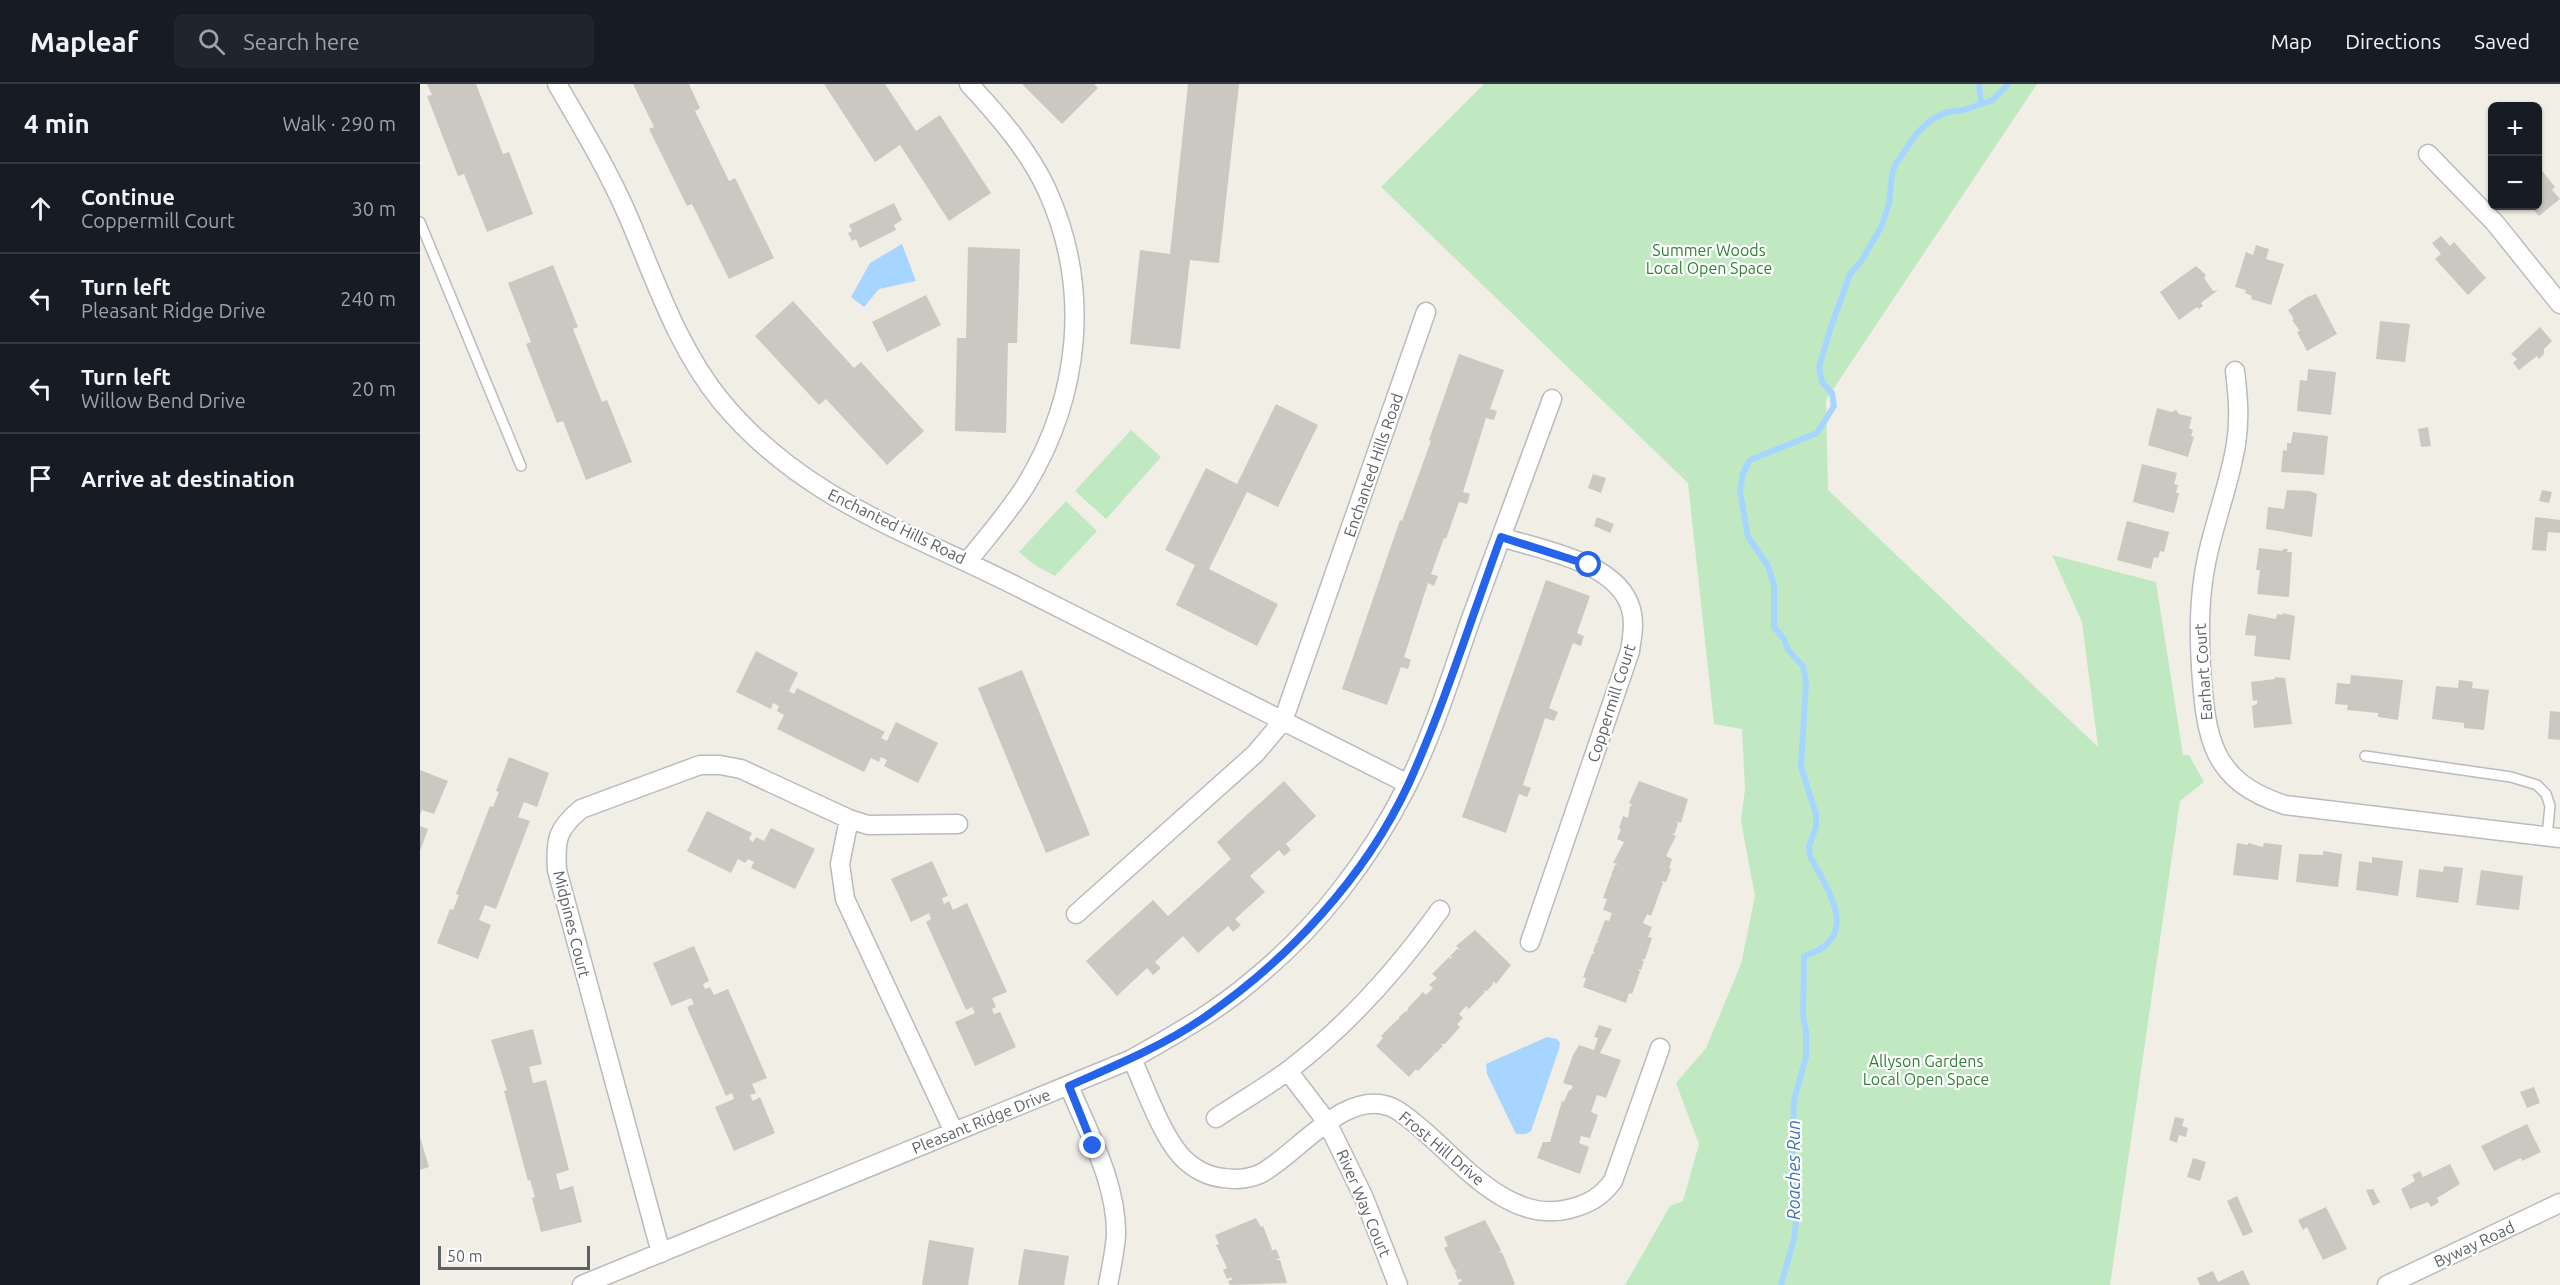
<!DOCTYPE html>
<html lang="en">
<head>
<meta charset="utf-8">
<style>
  :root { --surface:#171b24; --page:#20242c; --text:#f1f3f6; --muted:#9ea1a6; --line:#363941 }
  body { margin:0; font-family:Ubuntu,sans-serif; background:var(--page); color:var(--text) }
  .controls { position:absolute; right:18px; top:18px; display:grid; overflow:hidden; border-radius:9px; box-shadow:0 2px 4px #0004 }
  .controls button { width:54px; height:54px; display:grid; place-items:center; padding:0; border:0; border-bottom:2px solid var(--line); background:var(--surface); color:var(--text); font:30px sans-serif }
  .scale { position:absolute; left:18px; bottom:15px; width:152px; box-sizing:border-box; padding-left:6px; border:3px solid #5d6166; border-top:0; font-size:16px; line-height:21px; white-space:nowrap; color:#5d6166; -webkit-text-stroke:4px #fff; paint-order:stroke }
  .stop { position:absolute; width:18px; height:18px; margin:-14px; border:4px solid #2563eb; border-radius:50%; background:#fff }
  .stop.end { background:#2563eb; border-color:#fff; box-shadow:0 2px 6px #0008 }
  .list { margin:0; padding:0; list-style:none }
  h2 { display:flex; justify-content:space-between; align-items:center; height:78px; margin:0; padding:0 24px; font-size:26px }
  h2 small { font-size:20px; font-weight:400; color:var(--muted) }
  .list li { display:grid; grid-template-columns:39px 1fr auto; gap:18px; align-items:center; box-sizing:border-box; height:90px; padding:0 24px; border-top:2px solid var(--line) }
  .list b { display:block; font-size:22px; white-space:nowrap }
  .list p { margin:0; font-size:20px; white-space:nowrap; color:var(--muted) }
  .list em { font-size:20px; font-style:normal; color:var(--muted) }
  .icon { flex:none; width:33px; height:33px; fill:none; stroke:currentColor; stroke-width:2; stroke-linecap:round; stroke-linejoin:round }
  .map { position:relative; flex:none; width:2140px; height:1201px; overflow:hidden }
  header { display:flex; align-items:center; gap:36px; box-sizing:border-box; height:84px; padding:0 30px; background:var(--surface); border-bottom:2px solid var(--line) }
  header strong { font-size:28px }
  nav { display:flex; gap:33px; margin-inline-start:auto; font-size:21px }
  .search { width:420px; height:54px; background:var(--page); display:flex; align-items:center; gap:15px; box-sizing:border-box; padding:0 21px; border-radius:9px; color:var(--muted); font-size:22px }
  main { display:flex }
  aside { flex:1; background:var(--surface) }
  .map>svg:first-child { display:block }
  .green { fill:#c0e9c2 }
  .water { fill:#a6d6ff }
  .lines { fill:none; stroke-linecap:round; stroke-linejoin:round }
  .stream { stroke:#a6d6ff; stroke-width:6 }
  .building { fill:#cbc8c2 }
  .service-casing { stroke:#b8bbbf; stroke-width:12 }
  .minor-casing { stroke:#b8bbbf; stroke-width:21 }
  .service { stroke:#fff; stroke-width:9 }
  .minor { stroke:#fff; stroke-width:18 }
  .route { stroke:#2563eb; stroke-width:8 }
  .labels { text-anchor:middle; stroke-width:4.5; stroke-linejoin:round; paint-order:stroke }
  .park-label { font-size:16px; fill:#308236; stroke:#fff }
  .street-label { font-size:16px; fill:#5d6166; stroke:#fff }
  .water-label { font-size:18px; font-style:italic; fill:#3c75b8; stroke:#fff }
</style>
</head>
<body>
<header>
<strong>Mapleaf</strong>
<div class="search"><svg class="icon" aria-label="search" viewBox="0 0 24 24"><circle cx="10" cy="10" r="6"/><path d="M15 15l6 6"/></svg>Search here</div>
<nav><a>Map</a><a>Directions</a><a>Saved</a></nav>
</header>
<main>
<aside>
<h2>4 min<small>Walk · 290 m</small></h2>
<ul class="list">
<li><svg class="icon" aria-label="ahead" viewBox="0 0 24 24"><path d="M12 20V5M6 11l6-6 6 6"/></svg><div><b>Continue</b><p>Coppermill Court</p></div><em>30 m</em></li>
<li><svg class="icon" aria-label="left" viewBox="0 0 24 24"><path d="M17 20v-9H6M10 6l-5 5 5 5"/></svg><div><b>Turn left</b><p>Pleasant Ridge Drive</p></div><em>240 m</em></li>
<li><svg class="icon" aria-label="left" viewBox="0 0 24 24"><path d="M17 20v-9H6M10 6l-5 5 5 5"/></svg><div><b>Turn left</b><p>Willow Bend Drive</p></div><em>20 m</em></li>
<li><svg class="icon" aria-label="arrive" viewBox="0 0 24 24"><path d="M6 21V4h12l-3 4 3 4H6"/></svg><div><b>Arrive at destination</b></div></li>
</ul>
</aside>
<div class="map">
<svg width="2140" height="1201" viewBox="0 0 2140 1201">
  <rect width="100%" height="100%" fill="#f0eee5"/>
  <!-- green -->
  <path class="green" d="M1064,0H1617L1406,316L1408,406L1678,663L1662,538L1632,471L1736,498L1763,671H1769L1784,698L1760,717L1690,1201H1205L1250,1122L1263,1117L1279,1060L1256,999L1286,964L1321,880L1335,812L1321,737L1325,705L1322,645L1294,640L1268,399L961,103Z
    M711,346L741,373L686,435L655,407Z
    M646,417L677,447L635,492L616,482L599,468Z"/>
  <!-- water -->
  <path class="water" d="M482,160L496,197L459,205L444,223L431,213L450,179Z
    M1127,953L1137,955L1140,959L1139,965L1111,1047L1106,1050H1096L1067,990L1066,980Z"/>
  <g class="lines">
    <!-- stream -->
    <path class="stream" d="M1559,0L1561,20
      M1361,1201L1374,1155L1377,1130L1373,1108L1372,1080L1374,1016L1386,973V947L1383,932L1384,872C1443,854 1408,807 1390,772L1389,762L1396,743V730L1381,683L1386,597L1383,582L1368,566L1364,555L1354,543V501L1348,482L1328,453L1320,407L1323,389L1330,376L1397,349L1414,322L1412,309L1402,298L1399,283L1411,243L1430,190L1442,176L1461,143L1469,120L1472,91L1475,81L1497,49L1511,36L1527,28L1544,26L1573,16L1588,0"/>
  </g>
  <!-- building -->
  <path class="building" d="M7,0H56L83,70L89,68L113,130L67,148L44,90L38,92L7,12L12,11Z
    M213,0H269L280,24L275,27L309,97L315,94L354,174L309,195L272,120L267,122L229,45L234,43Z
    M404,0H465L496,47L520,31L571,109L529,137L480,61L455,78Z
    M602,0H674L678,4L642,40Z
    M768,0H819L799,179L770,176L760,265L710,260L720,166L750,170Z
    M2119,83L2135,103L2132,106L2140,115L2119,132L2110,122H2118Z
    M474,119L482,136L474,141L476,146L440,164L436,155L432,157L428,149L432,147L429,141Z
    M2021,152L2030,162L2034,158L2066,194L2048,211L2015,175L2021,170L2012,159Z
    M1836,161L1849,165L1846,175L1864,180L1851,221L1831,215L1832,212L1825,209L1826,206L1815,203L1826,168L1833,171Z
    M548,163L600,165L597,259H588L586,349L535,347L537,254H546Z
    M133,181L158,243L153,245L182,318L187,316L212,378L166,396L143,337L137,339L106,260L111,258L88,199Z
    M1776,182L1786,191L1784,194L1793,207L1798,206L1781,219L1783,222L1779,225L1777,223L1759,236L1740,208Z
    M1896,210L1917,250L1887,267L1877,248L1880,247L1872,236L1874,235L1868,226L1887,213Z
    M506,211L521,241L467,268L452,238Z
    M373,217L434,284L441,278L504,347L467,381L406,315L399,321L335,252Z
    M1960,237L1990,240L1985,278L1956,275Z
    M2120,243L2132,257L2124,265V270L2119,275L2117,272L2099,286L2093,279L2097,275L2091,270Z
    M1039,270L1084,286L1070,325L1077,327L1074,336L1066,334L1043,408L1050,410L1047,420L1039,418L1026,455L1024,454L1011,490L1018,492L1014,502L1008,499L984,573L991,576L988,585L981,583L967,621L922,605L980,436L982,437L1011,357L1009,356Z
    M1888,285L1916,288L1911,331L1877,327L1880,296L1887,297Z
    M856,320L898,341L858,423L827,408L789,485L858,520L837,562L756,521L775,481L745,466L786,384L817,400Z
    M1737,324L1751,328L1756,326L1759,330L1772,333L1769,344L1773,346L1771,352L1774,353L1768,373L1728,361Z
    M2008,343L2011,362L2001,363L1998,345Z
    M1873,348L1908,352L1904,391L1861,388L1863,366L1867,367V359H1871Z
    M1722,380L1757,389L1754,400L1758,401L1756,409H1759L1754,429L1713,418Z
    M1173,390L1186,394L1181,409L1168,404Z
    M1867,406L1890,407L1897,410L1892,453L1846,445L1848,423L1864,425Z
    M2122,406L2132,408L2129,419L2119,417Z
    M1177,433L1194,440L1190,449L1174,442Z
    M2115,433L2140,436V449L2128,448L2126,467L2112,466Z
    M1707,437L1749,448L1744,468L1740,467L1738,474L1734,473L1731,485L1697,476Z
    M1839,464L1862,467L1863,465H1868L1867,468H1872L1869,513L1837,510L1840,486H1836Z
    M1126,496L1170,512L1157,549L1164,552L1161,562L1153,559L1129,624L1138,628L1134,637L1125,634L1103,701L1111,704L1107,713L1099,710L1086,749L1042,733Z
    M1863,529L1875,532L1870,576L1834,572L1836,552L1825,551L1828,530L1856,535L1857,530L1863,531Z
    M336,567L378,589L369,607L374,610L377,604L465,648L461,654L467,657L476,638L518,659L498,699L464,682L467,676L461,673L459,678L451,674L444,688L357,645L364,631L357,627L359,622L353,619L351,625L316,608Z
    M602,586L670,751L626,769L558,604Z
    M1931,591L1983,596L1978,636L1958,633V629L1927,626L1928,621L1915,620L1917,599L1930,600Z
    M1855,593L1865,594L1872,640L1834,644L1832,622L1837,620V616L1833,617L1831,598L1855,595Z
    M2039,596L2053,598L2052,604L2069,606L2064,646L2044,644V639L2012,635L2016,602L2038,604Z
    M2130,627L2140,628V656L2128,655Z
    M89,673L129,689L117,723L104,718L98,733L110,737L76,825L65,821L59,836L71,841L58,875L17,859L30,825L33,826L39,811L36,810L70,722L73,723L79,708L76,707Z
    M0,686L28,697L14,730L2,726L0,731Z
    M864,697L896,732L866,760L871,766L864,772L859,766L830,792L845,808L815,835L821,841L813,848L808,842L778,869L763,852L735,878L741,884L733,891L727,884L697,912L666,877L733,816L748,832L811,775L797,758Z
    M1219,697L1268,715L1261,739L1256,737L1258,739L1255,749L1252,750L1256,752L1246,772L1252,775L1249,784L1251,785L1246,798L1241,797L1243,799L1231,832L1227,830L1223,839L1232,843L1228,853L1232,854L1225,875L1221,876L1224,877L1221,886L1218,885L1220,888L1212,910L1209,909L1206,919L1163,903L1166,894L1163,893L1172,870L1175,869L1173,868L1176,859L1179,858L1177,857L1185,836L1189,837L1192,829L1183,826L1187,815L1183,814L1191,792L1193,793L1191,791L1195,781L1198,780L1193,779L1204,758L1197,755L1201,745L1199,744L1203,732L1208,734L1210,722L1213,721L1209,719Z
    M287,727L332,749L329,755L333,758L336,753L344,757L351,744L395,765L375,805L331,784L334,778L328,775L325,779L318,775L311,789L267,767Z
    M0,742L8,745L0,767Z
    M1817,759L1828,761V759L1843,763L1844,759L1862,761L1858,796L1813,791Z
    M1903,767L1922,770L1918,803L1876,798L1879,770L1903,771Z
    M1952,773L1983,777L1978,812L1936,806L1939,777L1952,779Z
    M512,777L528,812L522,814L524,820L529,817L533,826L547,819L587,908L572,914L576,923L572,925L574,930L580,928L596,963L555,982L535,938L555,929L552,923L546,926L506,838L511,835L509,829L491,838L471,795Z
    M2024,782L2043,784L2038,819L1996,813L1999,785L2023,788Z
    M2061,786L2103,792L2099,826L2056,821Z
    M1055,846L1091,881L1076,900L1073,897V900L1067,907L1063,906L1065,908L1049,925L1046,922L1039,930L1043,934L1037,940L1040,943L1025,960H1021L1023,962L1016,969L1013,968L1015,970L998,987L996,985L989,993L956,962L963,954L961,952L978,935L979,936V933L986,927L987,928L988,924L1003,908L1006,911L1013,904L1009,901L1017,894L1012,890L1029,873L1030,875L1032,874L1030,872L1037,865L1040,866L1036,862Z
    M274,862L289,897L283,900L285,905L290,903L294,911L308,905L347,994L332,1000L336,1009L330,1011L333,1017L340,1013L355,1049L314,1067L295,1023L314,1015L312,1009L306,1012L267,923L274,920L271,914L251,922L233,879Z
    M1179,941L1192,945L1180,969L1201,976L1186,1014L1177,1011L1171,1028L1178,1031L1170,1054L1161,1052L1159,1059L1169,1063L1160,1090L1117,1074L1123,1058H1130L1142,1017L1144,1018L1149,1006H1151L1153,1002L1143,999L1153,971L1159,961L1174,966L1178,954L1174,953Z
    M113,945L122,980L109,983L113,999L126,996L149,1086L136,1090L140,1106L153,1102L162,1138L121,1148L112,1114L115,1113L110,1096L108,1097L84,1007L87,1006L71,956Z
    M2114,1003L2120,1019L2107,1024L2100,1008Z
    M1755,1033L1764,1035L1762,1042L1768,1044L1766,1053L1759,1051L1757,1059L1749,1056Z
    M2107,1040L2121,1068L2102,1077L2101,1074L2074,1087L2061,1062Z
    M0,1053L9,1083L0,1086Z
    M1773,1074L1786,1078L1780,1097L1767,1093Z
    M2030,1080L2040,1100L2017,1114L2019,1118L2011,1123L2008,1118L1990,1125L1981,1105L1995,1097L1992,1091L2000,1087L2003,1093Z
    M1953,1105L1960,1118L1953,1122L1946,1106Z
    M1817,1112L1833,1148L1823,1152L1807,1117Z
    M1906,1123L1927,1165L1903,1176L1887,1143L1883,1146L1878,1136Z
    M836,1134L841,1143L843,1142L852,1165L851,1167L856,1165L860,1174L855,1176H860L867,1199L810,1201L808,1197L812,1196L811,1193L807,1195L803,1186L807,1184L796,1161L799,1160L795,1151Z
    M1065,1136L1081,1166L1079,1169L1082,1168L1095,1200L1093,1201H1039L1038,1199L1042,1197L1041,1195L1038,1196L1035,1188L1037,1187L1034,1185L1024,1164L1028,1162L1024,1153Z
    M509,1156L554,1164L548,1201H502Z
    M604,1165L649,1172L644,1201H598Z
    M1823,1186L1830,1201H1780L1777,1194L1793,1187L1798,1198Z"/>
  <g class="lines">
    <defs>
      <path id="service" d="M0,138L101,382
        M1945,672L2091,693L2117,701L2126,710L2130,722L2127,752"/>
      <path id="minor" d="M137,0C162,43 188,86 208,132C235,195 257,263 301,317C382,415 487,447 596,502C727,568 857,634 988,700
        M2008,70L2075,139L2140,220
        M1815,287C1818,312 1820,335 1816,360C1810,398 1795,436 1787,474C1779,511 1779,546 1781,583C1786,653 1790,697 1865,721L2140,754
        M1081,453C1122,466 1198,478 1211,525C1215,539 1212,553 1210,567L1110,858
        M548,477C567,453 589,428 606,401C661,310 671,203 627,106C609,67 578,31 549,0
        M429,735L420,780L425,815L534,1048
        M656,830L835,670L863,637L1006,228
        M712,975C725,1003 741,1050 761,1072C772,1084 788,1093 804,1094C816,1096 828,1095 840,1090C877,1071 924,1004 971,1023C983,1028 994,1039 1004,1047C1043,1081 1091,1140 1149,1125C1169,1120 1181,1113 1193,1097L1240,964
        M868,987L907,1038L944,1114L978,1201
        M649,1002C668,1048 697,1099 696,1151C695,1167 691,1185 688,1201
        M796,1034C820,1018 846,1003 869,986C928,941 977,886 1020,826
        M241,1169L137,786C135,756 137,745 161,725L280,681H300L321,685L429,735L448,741L538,740
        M162,1201L712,975C754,951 796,928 833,896C897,844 950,775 987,702C1014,648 1032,589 1052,532C1079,460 1105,387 1132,315
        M1967,1201L2140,1119"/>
    </defs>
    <!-- service casing -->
    <use href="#service" class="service-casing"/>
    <!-- minor casing -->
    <use href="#minor" class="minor-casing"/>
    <!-- service -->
    <use href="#service" class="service"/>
    <!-- minor -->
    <use href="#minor" class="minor"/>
  </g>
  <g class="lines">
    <!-- route -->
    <path class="route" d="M673,1062L649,1002C694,982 741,963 782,935C868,876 945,794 989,699C1025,619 1051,535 1081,453L1169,481"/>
  </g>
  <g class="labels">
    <!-- park labels -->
    <g class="park-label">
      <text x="1289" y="172">Summer Woods<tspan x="1289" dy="18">Local Open Space</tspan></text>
      <text x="1506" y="983">Allyson Gardens<tspan x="1506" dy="18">Local Open Space</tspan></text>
    </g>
    <!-- street labels -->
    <g class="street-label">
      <text transform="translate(953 381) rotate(-71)" y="6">Enchanted Hills Road</text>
      <text transform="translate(477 442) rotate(26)" y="6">Enchanted Hills Road</text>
      <text transform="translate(1783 588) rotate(-94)" y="6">Earhart Court</text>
      <text transform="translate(1191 619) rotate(-72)" y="6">Coppermill Court</text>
      <text transform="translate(152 840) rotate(76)" y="6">Midpines Court</text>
      <text transform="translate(561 1037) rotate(-22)" y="6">Pleasant Ridge Drive</text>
      <text transform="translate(1022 1064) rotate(40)" y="6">Frost Hill Drive</text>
      <text transform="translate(944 1119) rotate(67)" y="6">River Way Court</text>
      <text transform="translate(2054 1160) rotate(-25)" y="6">Byway Road</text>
    </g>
    <!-- water labels -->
    <g class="water-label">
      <text transform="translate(1374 1086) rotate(-90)" y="6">Roaches Run</text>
    </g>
  </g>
</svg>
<div class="controls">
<button>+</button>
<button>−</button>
</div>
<div class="scale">50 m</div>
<div class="stop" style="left:1169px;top:481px"></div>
<div class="stop end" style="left:673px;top:1062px"></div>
</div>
</main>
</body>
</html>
